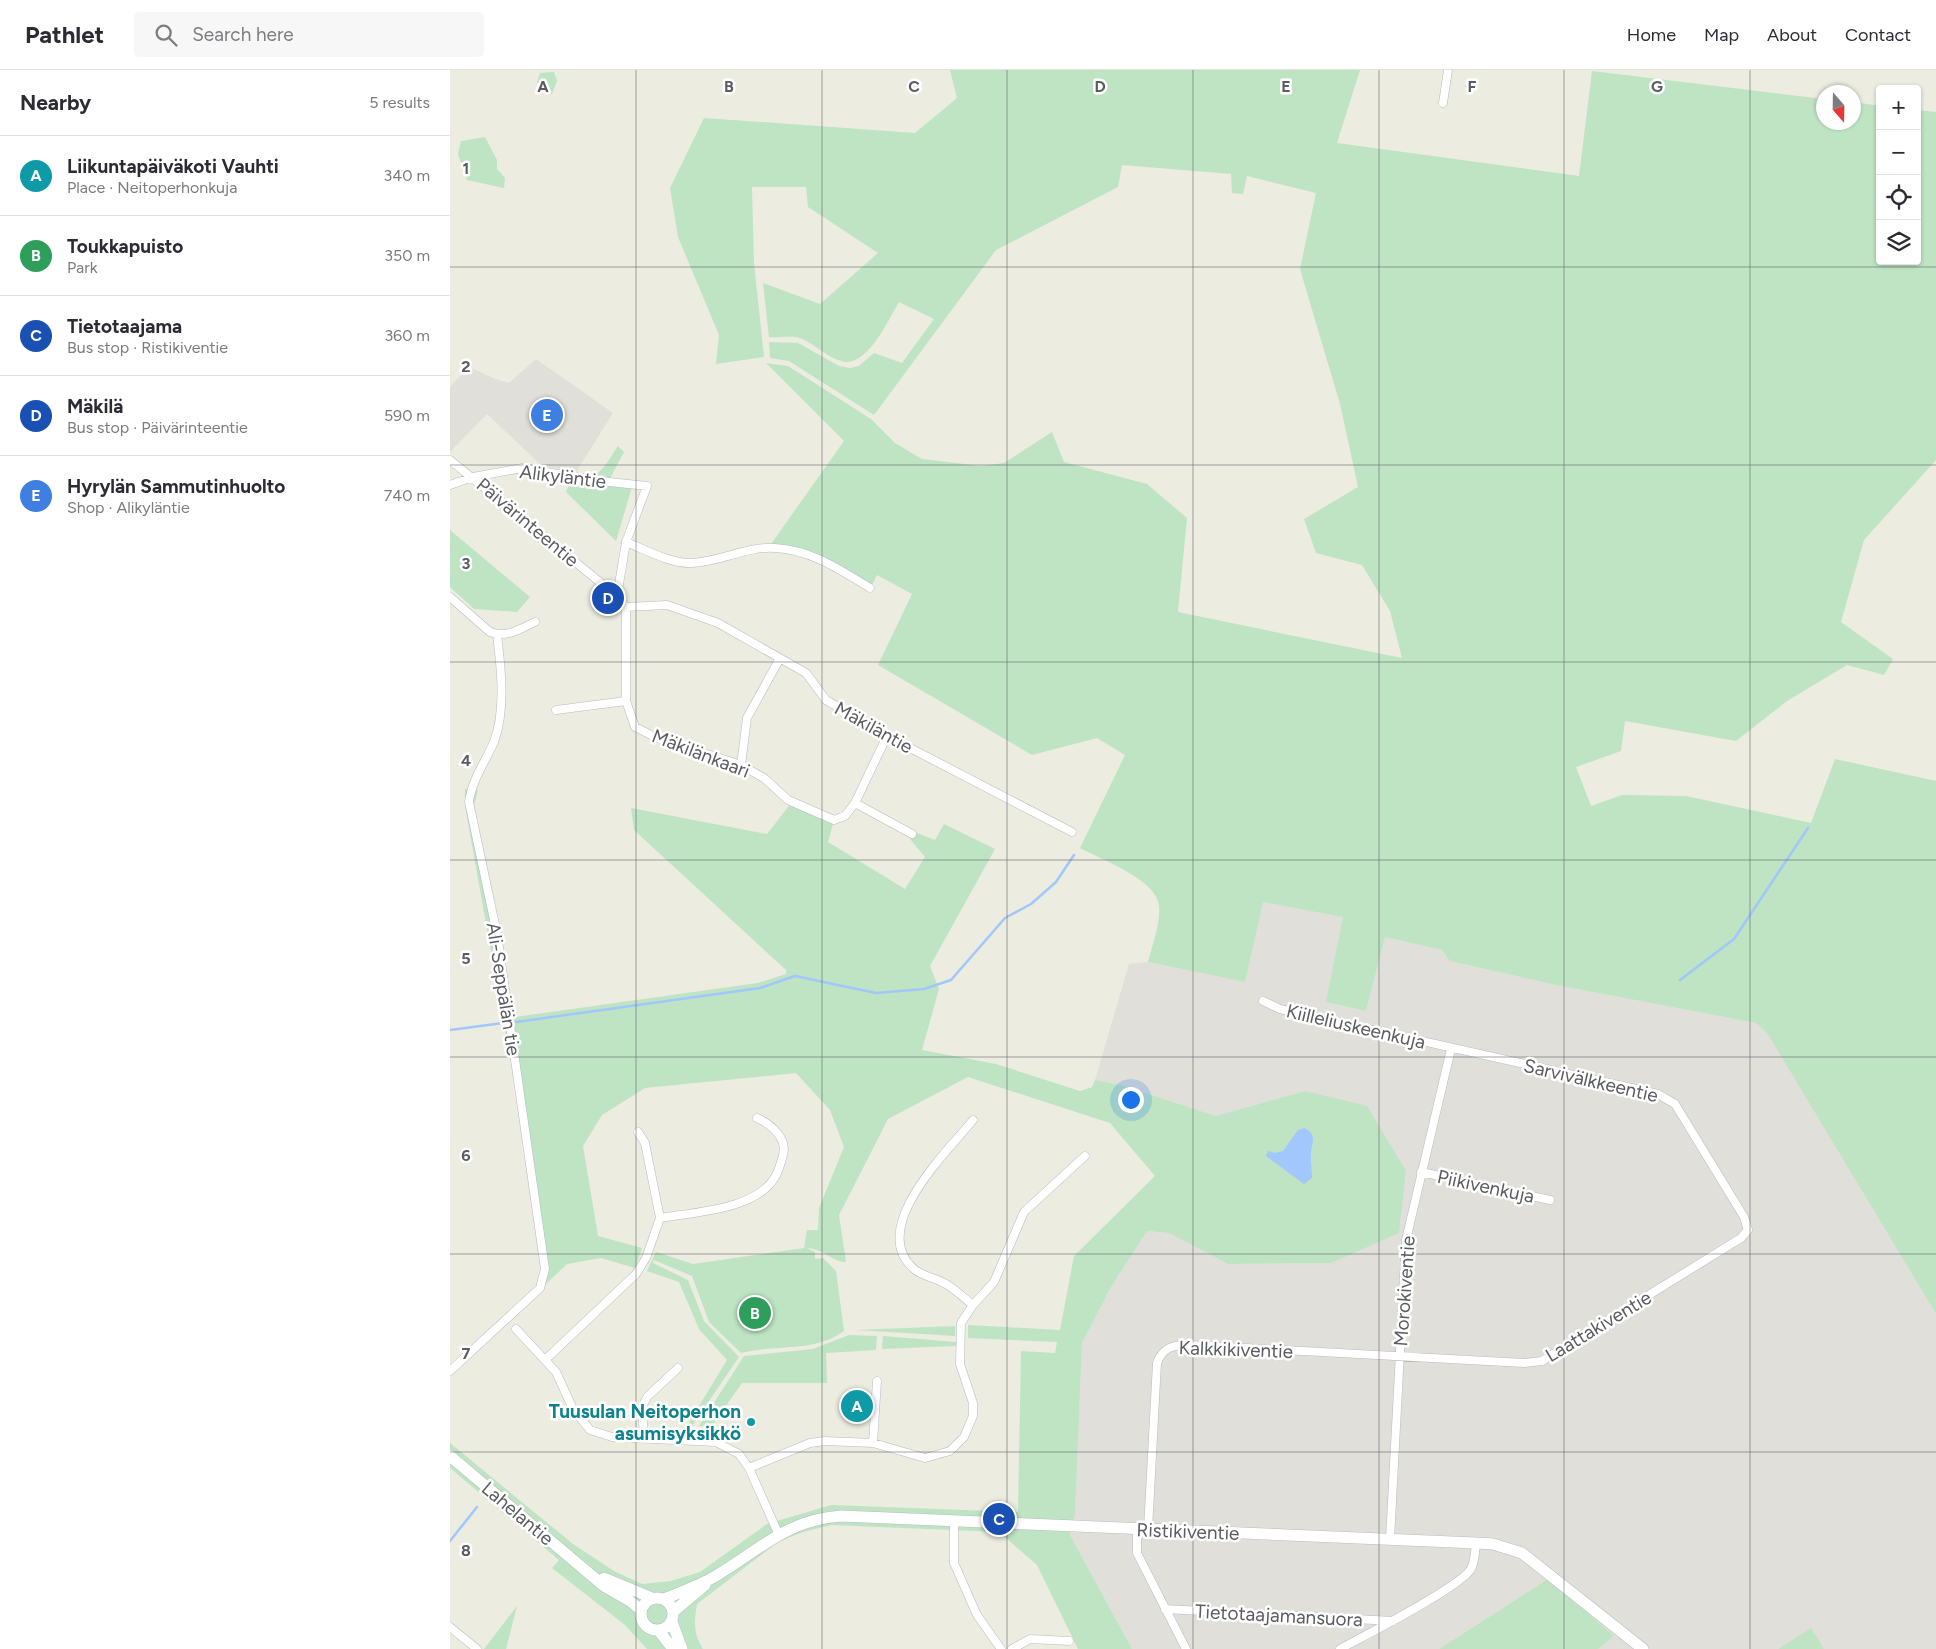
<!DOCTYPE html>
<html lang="en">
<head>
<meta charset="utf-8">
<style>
  :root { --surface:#fff; --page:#f7f7f7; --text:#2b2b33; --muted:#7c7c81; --line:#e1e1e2; --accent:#1a73e8 }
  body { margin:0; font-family:Figtree,sans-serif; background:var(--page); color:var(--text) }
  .controls { position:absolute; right:15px; top:15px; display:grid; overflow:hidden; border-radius:5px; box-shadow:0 1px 4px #0004 }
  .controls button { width:45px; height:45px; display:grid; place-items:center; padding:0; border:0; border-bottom:1px solid var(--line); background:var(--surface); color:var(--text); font:25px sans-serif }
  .compass { position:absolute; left:1366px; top:15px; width:45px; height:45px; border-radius:50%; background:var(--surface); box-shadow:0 1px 4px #0004; rotate:160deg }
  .you { position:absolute; left:680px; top:1029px; width:18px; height:18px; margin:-12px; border:4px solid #fff; border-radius:50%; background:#1a73e8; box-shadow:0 0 0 8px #1a73e833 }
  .badge { display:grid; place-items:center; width:32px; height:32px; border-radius:50%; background:var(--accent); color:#fff; font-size:16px; font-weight:700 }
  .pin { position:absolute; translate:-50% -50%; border:2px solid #fff; box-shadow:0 1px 5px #0006 }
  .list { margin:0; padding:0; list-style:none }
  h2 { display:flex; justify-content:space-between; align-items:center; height:65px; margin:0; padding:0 20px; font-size:21px }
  h2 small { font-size:16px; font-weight:400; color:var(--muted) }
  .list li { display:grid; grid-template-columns:32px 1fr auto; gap:15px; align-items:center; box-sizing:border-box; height:80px; padding:0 20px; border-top:1px solid var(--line) }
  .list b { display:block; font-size:19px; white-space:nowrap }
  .list p { margin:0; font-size:16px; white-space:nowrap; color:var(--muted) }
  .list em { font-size:16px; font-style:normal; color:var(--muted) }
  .icon { flex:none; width:28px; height:28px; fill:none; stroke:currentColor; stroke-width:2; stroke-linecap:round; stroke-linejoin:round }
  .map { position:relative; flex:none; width:1486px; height:1579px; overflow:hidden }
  header { display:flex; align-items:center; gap:30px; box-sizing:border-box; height:70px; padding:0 25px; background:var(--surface); border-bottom:1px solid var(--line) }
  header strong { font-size:24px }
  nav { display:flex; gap:28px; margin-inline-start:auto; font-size:18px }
  .search { width:350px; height:45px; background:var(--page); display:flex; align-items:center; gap:12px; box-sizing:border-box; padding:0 18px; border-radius:5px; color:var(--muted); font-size:19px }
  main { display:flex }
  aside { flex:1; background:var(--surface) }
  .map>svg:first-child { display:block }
  .industrial { fill:#e0dfd9 }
  .green { fill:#bee4c3 }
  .water { fill:#a1c7fd }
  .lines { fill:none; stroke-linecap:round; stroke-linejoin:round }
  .stream { stroke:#a1c7fd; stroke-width:2.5 }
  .street-casing { stroke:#b9bac0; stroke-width:9 }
  .secondary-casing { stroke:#babcc3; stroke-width:12 }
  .street { stroke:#fff; stroke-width:8 }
  .secondary { stroke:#fff; stroke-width:11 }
  .grid { fill:none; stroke:#5a5c62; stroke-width:1; stroke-opacity:0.55 }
  .culture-dot { fill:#0f9aa8; stroke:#fff; stroke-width:2 }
  .labels { text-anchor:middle; stroke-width:5; stroke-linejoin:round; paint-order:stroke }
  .street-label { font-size:19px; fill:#5a5c62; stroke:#fff }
  .culture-label { font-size:19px; font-weight:bold; fill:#0d838f; stroke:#fff; text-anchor:end }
  .grid-label { font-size:16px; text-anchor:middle; font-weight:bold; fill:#5a5c62; stroke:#fff; stroke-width:5; stroke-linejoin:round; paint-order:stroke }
</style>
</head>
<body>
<header>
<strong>Pathlet</strong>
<div class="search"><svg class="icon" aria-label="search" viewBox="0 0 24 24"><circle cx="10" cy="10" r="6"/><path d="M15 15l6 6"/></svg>Search here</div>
<nav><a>Home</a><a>Map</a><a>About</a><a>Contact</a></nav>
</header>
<main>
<aside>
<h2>Nearby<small>5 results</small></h2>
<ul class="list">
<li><span class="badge" style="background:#0f9aa8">A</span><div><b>Liikuntapäiväkoti Vauhti</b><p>Place · Neitoperhonkuja</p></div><em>340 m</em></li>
<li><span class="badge" style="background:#2e9e5b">B</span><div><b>Toukkapuisto</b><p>Park</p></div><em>350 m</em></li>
<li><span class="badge" style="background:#1a4fb4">C</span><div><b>Tietotaajama</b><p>Bus stop · Ristikiventie</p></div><em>360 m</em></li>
<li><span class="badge" style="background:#1a4fb4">D</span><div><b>Mäkilä</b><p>Bus stop · Päivärinteentie</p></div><em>590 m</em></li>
<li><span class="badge" style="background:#3f7fe0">E</span><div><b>Hyrylän Sammutinhuolto</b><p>Shop · Alikyläntie</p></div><em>740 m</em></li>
</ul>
</aside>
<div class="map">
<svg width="1486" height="1579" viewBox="0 0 1486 1579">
  <rect width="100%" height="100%" fill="#ecece1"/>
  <!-- industrial -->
  <path class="industrial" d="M86,289L163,343L126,402L91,395L37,344L0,382V317L19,297L45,309L59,313Z
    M812,832L894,846L876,932L916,941L935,867L992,880L1000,891L1106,915L1306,953L1317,963L1486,1244V1579H1374L1360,1559L1328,1579H1148L1164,1566L1098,1509L989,1579H682L620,1465L625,1445L632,1273L661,1217L697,1161L719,1163L778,1194L881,1193L855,1021L766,1046L671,1015L645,1010L679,894L698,892L795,912Z"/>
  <!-- green -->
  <path class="green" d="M500,0H910L887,73L1129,106L1142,1L1373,29L1374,52H1404V32L1430,36V191H1467V40L1486,42V390L1414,470L1391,552L1443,589L1434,605L1397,595L1337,631L1286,671L1175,651L1171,681L1126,697L1141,736L1172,725L1236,726L1361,753L1385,689L1486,711V1244L1317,963L1306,953L1106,915L1000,891L992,880L935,867L916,941L876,932L893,847L813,832L795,912L698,892C702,876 713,847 708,831C701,808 651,789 630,778L675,685L647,668L582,685L428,595L462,524L427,505L422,515L365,482L321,474L394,371L316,293L338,296L421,349L445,373L472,389L531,396L554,393L602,362L614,392L697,414L737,448L728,542L952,588L940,541L912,495L866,483L854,449L908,417L890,334L850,199L866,123L797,106L793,124L782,123L781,104L672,95L668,117L546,180L424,345L339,291L320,288L319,272L348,273L389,296L400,298L409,296L424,283L452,293L484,249L449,232C438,250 417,299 391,291C376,287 364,273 350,268C342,265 328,268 319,267L313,213L370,234L428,183L358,137L356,117H302L304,193L314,287L266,294L269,265L228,167L220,118L254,48L465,63L507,28Z
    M104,2L107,11L102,24L94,22L87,12L90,3Z
    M35,67L47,90V99L55,108L54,118L17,110L8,84L11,71Z
    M168,376L174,382L157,414L182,417L166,471L116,422L123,406C151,411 154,396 168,376Z
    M0,460L80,527L67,542L24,539L0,517Z
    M15,719L28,720L24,735L65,947L308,913L336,904V900L184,760L181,738L317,764L342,732L384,750L378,772L455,819L475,787L460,769L464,762L485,770L494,754L545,779L480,896L489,919L472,980L546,994L630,1021L642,1017L645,1010L671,1015L766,1046L855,1021L917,1036L956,1101L949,1163L881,1193L778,1194L719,1163L697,1161L661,1217L632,1273L625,1445L620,1465L682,1579H628L587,1495L549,1462L381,1455L353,1462L328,1472L247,1534C244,1552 243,1563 253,1579H197L175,1555L102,1498L109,1490L0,1398V1373L123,1474L164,1501L192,1514L221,1511L250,1502L317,1454L381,1435L568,1442L571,1281L605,1283L607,1272L518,1268V1255L610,1260L624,1186L705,1106L660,1053L518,1007L438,1049L389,1145L396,1192C382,1192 375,1179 357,1178L365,1182V1189L373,1188L386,1201L394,1261C364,1283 325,1274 291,1283L259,1252L242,1206L204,1190L203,1193L238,1210L254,1251L289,1287L242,1356H237L277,1290L249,1259L229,1212L197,1201L206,1182L243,1194L354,1178L357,1160H368L369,1138L394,1077L380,1040L346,1003L195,1018L152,1045L133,1076L148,1166L192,1178L185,1198L151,1188L117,1194L94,1216L71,1049L15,736Z
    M505,1256V1266L406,1260Z
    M399,1265L427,1266L426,1280L376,1283L377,1313H292L261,1357L249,1356L294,1286L363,1279Z
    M433,1266L506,1272V1276L432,1279Z
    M1098,1509L1164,1566L1148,1579H989Z
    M67,1536L56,1579H34Z
    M1361,1558L1374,1579H1328Z"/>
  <!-- water -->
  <path class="water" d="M854,1058C866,1063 863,1071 861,1082C860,1090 862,1100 862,1108L854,1114L816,1086L818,1081L825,1083L833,1081L848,1060Z"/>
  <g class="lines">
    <!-- stream -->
    <path class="stream" d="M1230,910L1284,869L1358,758
      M66,952L310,918L345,906L426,923L474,919L501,910L555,848L581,834L606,812L624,785
      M0,960L53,953
      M0,1471L27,1437"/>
    <defs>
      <path id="street" d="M993,33L998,0
        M0,390L167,526L176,537
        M0,415L23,407L72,398L150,411L197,416L176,472L167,526
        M176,472C196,480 221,494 242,493C270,492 297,476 325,478C362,480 390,500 420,518
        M0,527L40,562C57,568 70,559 85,552
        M176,537L217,535L268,553L356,603L376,630L437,666L622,762
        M176,537V631L185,657L205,667L291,695L314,708L338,730L384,750L395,746L405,733L437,666
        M106,640L176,631
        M291,695L297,648L329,590
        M405,733L462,764
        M523,1050C497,1082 417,1158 464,1199C472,1206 486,1208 496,1214C505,1219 514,1228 523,1235
        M971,1102L1100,1130
        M210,1148C244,1142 306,1140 325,1107C329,1101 331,1092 333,1085C338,1069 321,1054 307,1048
        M66,1259L106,1302L123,1339L140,1360L162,1367L266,1372L289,1384L299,1398L328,1463
        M96,1289L186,1204L196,1188L210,1148L195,1073L188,1062
        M0,1301L90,1218L95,1199L47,864L19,732C22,710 35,692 44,672C56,640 51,597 47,565
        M194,1368L192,1337L197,1327L228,1298
        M423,1373L427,1311
        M299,1398L360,1373L375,1371L423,1373L475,1388L500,1381L514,1367L523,1346V1333L510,1294L511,1253L523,1235L544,1212L574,1142L635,1086
        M504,1452V1493L527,1545L551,1579
        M687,1459V1483L736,1579
        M698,1459L707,1293C713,1277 723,1275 739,1275L1074,1293L1092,1291L1291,1168L1298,1160L1294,1147L1225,1034L1208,1024L830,939L813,931
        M940,1469L956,1170L1001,979
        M715,1539L943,1551
        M0,1557L27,1579
        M562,1579L580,1569L619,1571
        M890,1579C914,1566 1009,1518 1021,1499C1025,1491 1025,1481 1026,1473"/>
      <path id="secondary" d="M0,1386L154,1516L180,1531L191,1540
        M154,1508L202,1528
        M191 1544a16 16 0 1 1 32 0a16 16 0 1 1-32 0Z
        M214,1529C231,1522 248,1516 264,1507C309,1481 335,1450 391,1446L1026,1473L1043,1474L1072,1483L1193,1579
        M224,1541L255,1515
        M222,1552L232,1579
        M209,1561L223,1579"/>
    </defs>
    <!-- street casing -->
    <use href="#street" class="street-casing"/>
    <!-- secondary casing -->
    <use href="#secondary" class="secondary-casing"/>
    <!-- street -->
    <use href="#street" class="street"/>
    <!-- secondary -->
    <use href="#secondary" class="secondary"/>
  </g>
  <!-- grid -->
  <path class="grid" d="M186,0V1579M372,0V1579M557,0V1579M743,0V1579M929,0V1579M1114,0V1579M1300,0V1579M0,197H1486M0,395H1486M0,592H1486M0,790H1486M0,987H1486M0,1184H1486M0,1382H1486"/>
  <!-- markers -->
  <circle class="culture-dot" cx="301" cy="1352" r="5"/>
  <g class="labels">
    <!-- street labels -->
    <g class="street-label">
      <text transform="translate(113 406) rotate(7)" y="7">Alikyläntie</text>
      <text transform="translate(78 452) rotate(40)" y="7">Päivärinteentie</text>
      <text transform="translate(424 657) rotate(29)" y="7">Mäkiläntie</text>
      <text transform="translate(251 683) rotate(21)" y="7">Mäkilänkaari</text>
      <text transform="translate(54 919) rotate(81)" y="7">Ali-Seppälän tie</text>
      <text transform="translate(906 956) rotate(13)" y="7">Kiilleliuskeenkuja</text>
      <text transform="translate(1141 1010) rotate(13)" y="7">Sarvivälkkeentie</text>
      <text transform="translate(1036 1116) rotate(12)" y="7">Piikivenkuja</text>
      <text transform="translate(954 1221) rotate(-86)" y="7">Morokiventie</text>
      <text transform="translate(1148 1256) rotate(-31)" y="7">Laattakiventie</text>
      <text transform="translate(786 1279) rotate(2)" y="7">Kalkkikiventie</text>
      <text transform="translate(68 1443) rotate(40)" y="7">Lahelantie</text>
      <text transform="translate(738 1461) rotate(2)" y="7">Ristikiventie</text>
      <text transform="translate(829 1545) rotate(3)" y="7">Tietotaajamansuora</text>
    </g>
    <!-- culture labels -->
    <g class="culture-label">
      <text x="291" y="1348">Tuusulan Neitoperhon<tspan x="291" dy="22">asumisyksikkö</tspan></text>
    </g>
  </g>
  <g class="grid-label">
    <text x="93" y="22">A</text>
    <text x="279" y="22">B</text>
    <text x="464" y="22">C</text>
    <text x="650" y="22">D</text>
    <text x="836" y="22">E</text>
    <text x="1022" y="22">F</text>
    <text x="1207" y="22">G</text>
    <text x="16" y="104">1</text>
    <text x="16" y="302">2</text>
    <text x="16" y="499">3</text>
    <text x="16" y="696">4</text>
    <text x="16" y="894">5</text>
    <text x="16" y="1091">6</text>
    <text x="16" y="1289">7</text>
    <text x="16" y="1486">8</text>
  </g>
</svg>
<div class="controls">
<button>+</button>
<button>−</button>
<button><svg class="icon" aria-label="locate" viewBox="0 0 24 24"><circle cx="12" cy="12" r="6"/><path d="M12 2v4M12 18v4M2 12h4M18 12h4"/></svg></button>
<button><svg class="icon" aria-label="layers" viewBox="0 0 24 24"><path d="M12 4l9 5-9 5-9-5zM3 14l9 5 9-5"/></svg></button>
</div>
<svg class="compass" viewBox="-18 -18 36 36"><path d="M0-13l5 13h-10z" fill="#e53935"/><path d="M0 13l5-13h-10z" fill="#7c7c81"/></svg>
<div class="you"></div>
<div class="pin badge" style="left:407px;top:1336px;background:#0f9aa8">A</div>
<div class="pin badge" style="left:305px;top:1243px;background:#2e9e5b">B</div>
<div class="pin badge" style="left:549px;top:1449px;background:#1a4fb4">C</div>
<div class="pin badge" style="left:158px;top:528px;background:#1a4fb4">D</div>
<div class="pin badge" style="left:97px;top:345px;background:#3f7fe0">E</div>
</div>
</main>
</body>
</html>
